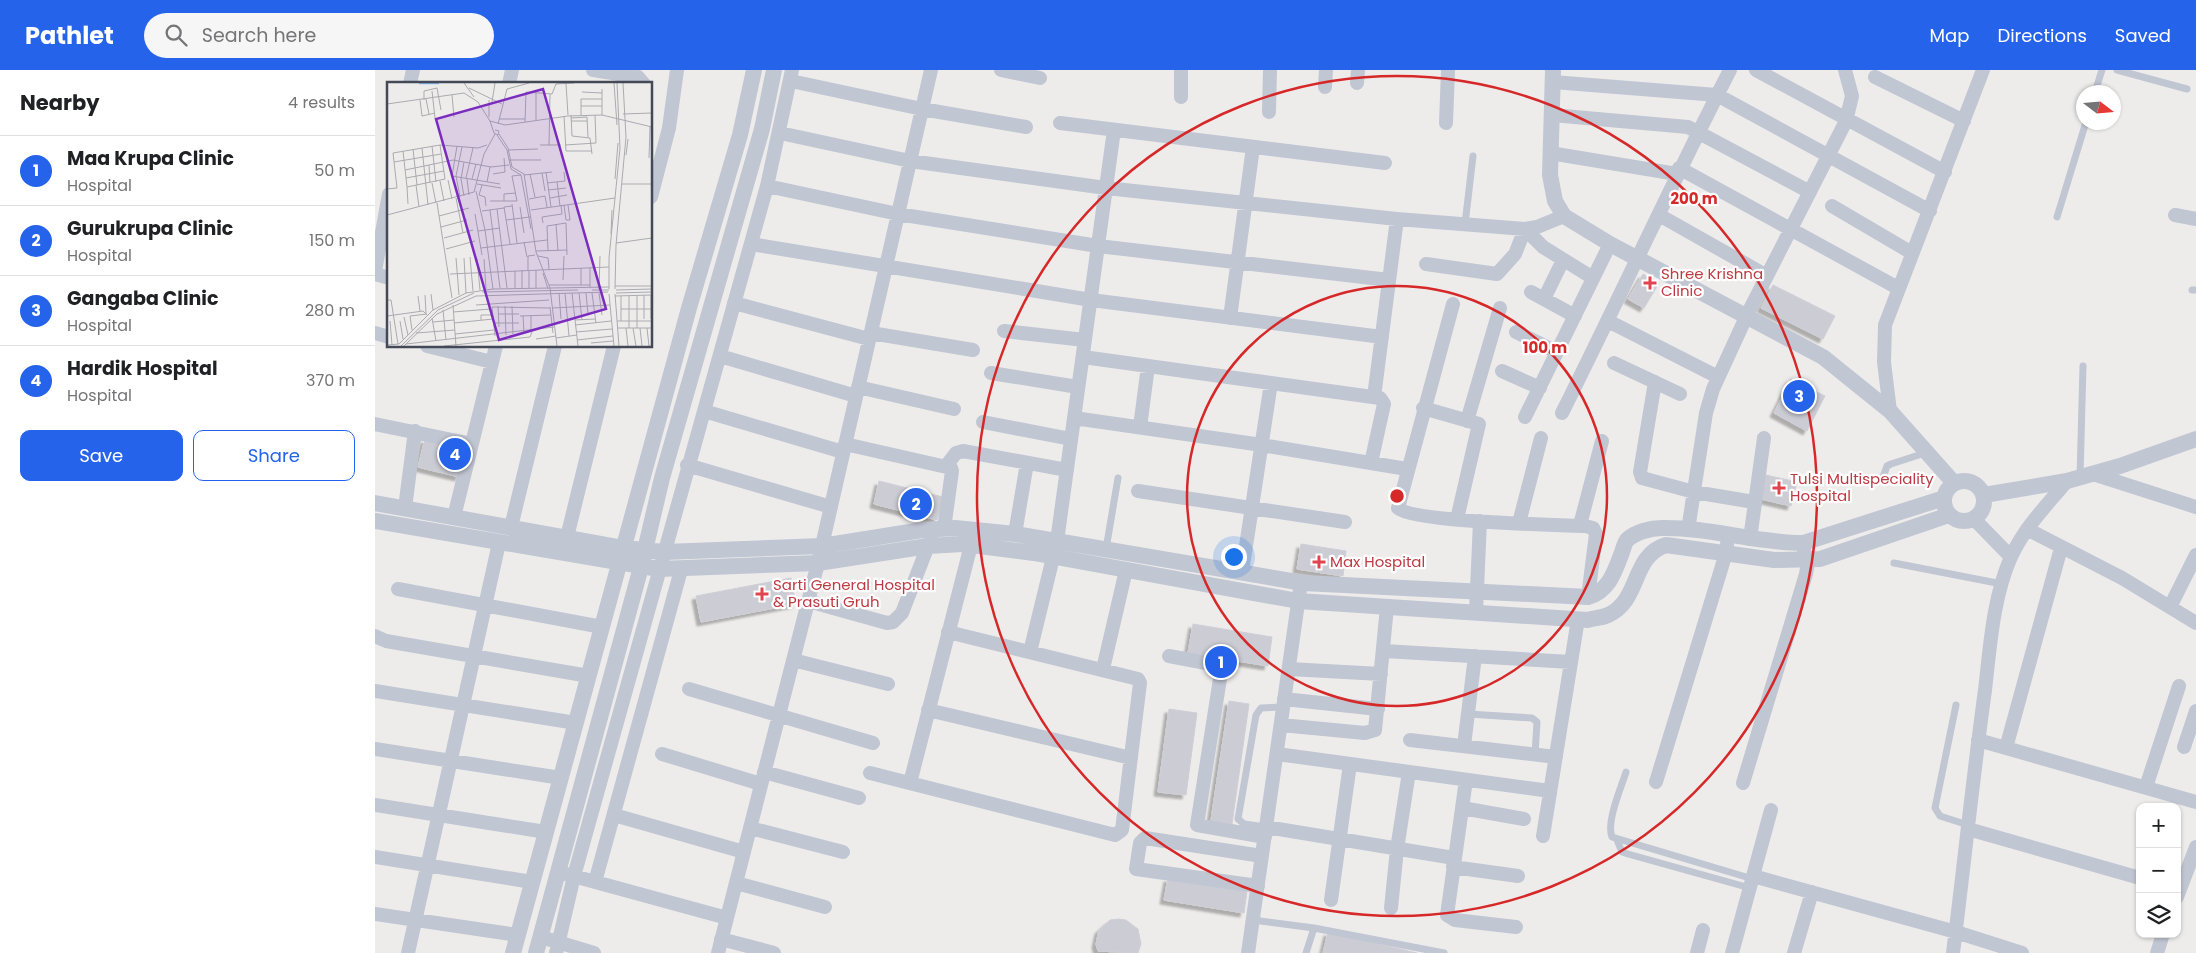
<!DOCTYPE html>
<html lang="en">
<head>
<meta charset="utf-8">
<style>
  :root { --surface:#fff; --page:#f6f6f6; --text:#202124; --muted:#757577; --line:#e0e0e0; --accent:#2563eb }
  body { margin:0; font-family:Poppins,sans-serif; background:var(--page); color:var(--text) }
  .controls { position:absolute; right:15px; bottom:15px; display:grid; overflow:hidden; border-radius:10px; box-shadow:0 1px 4px #0004 }
  .controls button { width:45px; height:45px; display:grid; place-items:center; padding:0; border:0; border-bottom:1px solid var(--line); background:var(--surface); color:var(--text); font:25px sans-serif }
  .compass { position:absolute; left:1701px; top:15px; width:45px; height:45px; border-radius:50%; background:var(--surface); box-shadow:0 1px 4px #0004; rotate:106deg }
  .you { position:absolute; left:858px; top:486px; width:18px; height:18px; margin:-12px; border:4px solid #fff; border-radius:50%; background:#1a73e8; box-shadow:0 0 0 8px #1a73e833 }
  .badge { display:grid; place-items:center; width:32px; height:32px; border-radius:50%; background:var(--accent); color:#fff; font-size:16px; font-weight:700 }
  .pin { position:absolute; translate:-50% -50%; border:2px solid #fff; box-shadow:0 1px 5px #0006 }
  .list { margin:0; padding:0; list-style:none }
  h2 { display:flex; justify-content:space-between; align-items:center; height:65px; margin:0; padding:0 20px; font-size:21px }
  h2 small { font-size:16px; font-weight:400; color:var(--muted) }
  .list li { display:grid; grid-template-columns:32px 1fr auto; gap:15px; align-items:center; box-sizing:border-box; height:70px; padding:0 20px; border-top:1px solid var(--line) }
  .list b { display:block; font-size:19px; white-space:nowrap }
  .list p { margin:0; font-size:16px; white-space:nowrap; color:var(--muted) }
  .list em { font-size:16px; font-style:normal; color:var(--muted) }
  .actions { display:flex; gap:10px; padding:15px 20px }
  .actions a { flex:1; padding:11px 0; border:1px solid var(--accent); border-radius:10px; text-align:center; font-size:18px; color:var(--accent) }
  .actions .main { background:var(--accent); color:#fff }
  .icon { flex:none; width:28px; height:28px; fill:none; stroke:currentColor; stroke-width:2; stroke-linecap:round; stroke-linejoin:round }
  .map { position:relative; flex:none; width:1821px; height:883px; overflow:hidden }
  header { display:flex; align-items:center; gap:30px; box-sizing:border-box; height:70px; padding:0 25px; background:var(--accent); color:#fff }
  header strong { font-size:24px }
  nav { display:flex; gap:28px; margin-inline-start:auto; font-size:18px }
  .search { width:350px; height:45px; background:var(--page); display:flex; align-items:center; gap:12px; box-sizing:border-box; padding:0 18px; border-radius:28px; color:var(--muted); font-size:19px }
  main { display:flex }
  aside { flex:1; background:var(--surface) }
  .map>svg:first-child { display:block }
  .building { fill:#cbccd4; stroke:#cfcfd7; filter:url(#shadow) }
  .lines { fill:none; stroke-linecap:round; stroke-linejoin:round }
  .service { stroke:#c1c6d3; stroke-width:7 }
  .minor { stroke:#c1c6d3; stroke-width:14 }
  .tertiary { stroke:#c1c6d3; stroke-width:16 }
  .ring { fill:none; stroke:#d62828; stroke-width:2.5 }
  .health-dot { fill:#e0444e; stroke:#fff; stroke-width:2 }
  .labels { text-anchor:middle; stroke-width:4.5; stroke-linejoin:round; paint-order:stroke }
  .health-label { font-size:15px; fill:#be3a42; stroke:#fff; text-anchor:start }
  .inset-river { fill:none; stroke:#86baea; stroke-width:2.5 }
  .inset-road { fill:none; stroke:#aaabb0; stroke-width:1 }
  .view { fill:#7b2cbf; fill-opacity:0.15; stroke:#7b2cbf; stroke-width:2.5 }
  .inset-edge { fill:none; stroke:#444958; stroke-width:2.5 }
  .centre { fill:#d62828; stroke:#fff; stroke-width:2.5 }
  .ring-label { font-size:15px; text-anchor:middle; font-weight:bold; fill:#d62828; stroke:#fff; stroke-width:4.5; stroke-linejoin:round; paint-order:stroke }
</style>
</head>
<body>
<header>
<strong>Pathlet</strong>
<div class="search"><svg class="icon" aria-label="search" viewBox="0 0 24 24"><circle cx="10" cy="10" r="6"/><path d="M15 15l6 6"/></svg>Search here</div>
<nav><a>Map</a><a>Directions</a><a>Saved</a></nav>
</header>
<main>
<aside>
<h2>Nearby<small>4 results</small></h2>
<ul class="list">
<li><span class="badge">1</span><div><b>Maa Krupa Clinic</b><p>Hospital</p></div><em>50 m</em></li>
<li><span class="badge">2</span><div><b>Gurukrupa Clinic</b><p>Hospital</p></div><em>150 m</em></li>
<li><span class="badge">3</span><div><b>Gangaba Clinic</b><p>Hospital</p></div><em>280 m</em></li>
<li><span class="badge">4</span><div><b>Hardik Hospital</b><p>Hospital</p></div><em>370 m</em></li>
</ul>
<div class="actions"><a class="main">Save</a><a>Share</a></div>
</aside>
<div class="map">
<svg width="1821" height="883" viewBox="0 0 1821 883">
  <defs>
    <filter id="shadow"><feDropShadow dx="-4" dy="4" stdDeviation="1" flood-color="#0004"/></filter>
  </defs>
  <rect width="100%" height="100%" fill="#eeeceb"/>
  <!-- building -->
  <path class="building" d="M1268,204L1284,213L1269,238L1253,229Z
    M1398,215L1460,246L1448,269L1386,238Z
    M1416,309L1450,326L1432,361L1399,343Z
    M50,369L91,379L84,407L43,397Z
    M1391,405L1422,412L1416,436L1386,429Z
    M504,411L568,427L562,450L499,434Z
    M926,474L971,481L968,506L922,499Z
    M416,508L421,534L326,552L321,526Z
    M818,554L897,567L893,596L813,583Z
    M854,631L874,634L857,754L836,750Z
    M794,639L822,643L811,725L783,722Z
    M793,808L872,821L869,843L789,830Z
    M743,849L751,850L763,859L766,874L763,883L723,881L721,874L724,860L735,850Z
    M953,862L1042,883H948Z"/>
  <g class="lines">
    <!-- service -->
    <path class="service" d="M1742,0L1812,19
      M1720,22L1727,0
      M1682,147L1711,52
      M1090,154L1098,86
      M1817,220H1821
      M1508,407L1512,396L1516,394L1550,383
      M1705,407L1708,296
      M731,479L743,408
      M1519,493L1627,514
      M1581,635L1560,738L1565,746L1593,755
      M1093,644L1157,648L1162,652L1160,684
      M1251,702C1246,718 1231,752 1237,767L1378,809
      M891,757L869,754L863,749L881,645L886,638L908,637
      M1242,770L1247,782L1253,784L1375,818
      M878,850L939,858L1069,883
      M931,883L939,858"/>
    <!-- minor -->
    <path class="minor" d="M218,0L263,7L269,14
      M626,0L665,8
      M1381,0L1570,102
      M1500,7L1589,51
      M416,11L547,39L651,57
      M1178,12L1342,25L1555,141
      M982,13L983,0
      M35,14L38,0
      M134,14L137,0
      M950,17L951,0
      M806,27V0
      M894,42L895,0
      M1177,45L1313,57L1435,122
      M685,53L1010,93
      M1071,53L1073,0
      M405,63L535,91L731,118L1022,149L1150,159L1162,157L1189,146
      M1175,83L1302,104
      M1304,98L1523,218
      M392,116L523,144L723,176L1014,210
      M276,127L294,58L302,0
      M1457,136L1537,183
      M1284,145L1392,206
      M1800,145L1821,149
      M376,174L716,230L1007,267
      M1051,194L1122,204L1140,184L1150,159L1168,177L1218,208
      M0,201L14,124
      M0,204L14,208
      M1156,222L1200,246
      M1169,229L1188,190
      M359,233L494,269
      M1078,234L1023,438C1037,452 1182,455 1210,456L1218,458L1221,464L1213,527
      M855,248L878,77
      M1233,251L1343,307
      M629,261L710,270
      M1141,262L1182,282
      M0,263L14,267
      M496,263L598,280
      M52,276L117,292
      M345,286L481,326
      M708,287L1005,328L1009,334L996,393
      M1239,293L1305,324
      M1127,301L1165,318
      M616,303L703,317
      M1280,312L1265,402L1267,408L1319,422L1379,432
      M483,317L579,339
      M999,327L1022,149
      M1048,338L1104,354L1082,449
      M329,341L468,382
      M1515,341L1509,292L1510,255L1608,0
      M1187,343C1244,229 1297,113 1355,0
      M1150,347L1235,174
      M699,348L887,375L1032,399
      M1092,351L1125,238
      M608,352L696,369
      M0,354L97,374
      M765,357L773,296
      M470,374L576,398L577,401L569,459
      M312,395L456,437
      M571,396L581,383L588,381L692,400
      M1718,404L1821,437
      M763,421L970,452
      M30,438L40,361
      M79,447L121,276
      M1599,449L1636,487
      M1144,453L1166,368
      M1205,455L1227,371
      M136,457L180,276
      M1652,459L1747,508L1821,553
      M1313,460L1331,343L1338,319L1372,245L1471,51L1477,26L1470,0
      M640,464L652,393
      M192,467L239,276
      M1375,469L1389,368
      M867,502L896,313
      M23,519L227,557
      M433,531L512,553L518,552L527,543L556,468
      M1795,537L1821,485
      M1101,542L1105,451
      M0,566L11,571L214,606
      M1009,581L1196,592
      M655,582L682,471L739,60
      M794,586L847,596L822,755L890,767
      M418,590L513,614
      M728,599L751,500
      M914,599L1006,604
      M314,619L498,673
      M0,621L201,653
      M909,629L1003,639
      M553,640L756,688
      M906,655L990,663L1000,660L1012,537
      M1035,670L1181,687
      M1603,670L1821,732
      M1089,676L1100,586
      M1809,677L1821,641
      M1631,678L1686,478
      M0,679L186,708
      M287,684L386,714
      M902,684L1175,721
      M389,702L484,728
      M495,703L740,765L747,760L765,613L763,609L573,562
      M1091,710L1072,845L1080,850L1141,857
      M1281,712L1351,483L1353,466
      M535,713L596,475
      M1368,713L1431,504L1433,492L1429,481
      M1771,717L1804,616
      M0,735L171,762
      M1087,738L1149,749
      M239,745L369,782
      M891,757L1079,788
      M375,758L468,782
      M1593,759L1765,808
      M1168,766L1203,549
      M0,787L157,812
      M1078,797L1143,806
      M191,804L352,848
      M1378,806L1581,862L1647,883
      M220,812L306,500
      M361,813L450,837
      M883,816L761,799L765,773L770,768L887,786
      M1802,827L1821,777
      M956,830L975,694
      M1016,838L1022,779L1034,702
      M0,844L143,865
      M166,867L219,883
      M346,869L399,883
      M33,883L124,473
      M181,883L199,806L392,116L417,0
      M343,883L443,493L556,0
      M873,883L926,512
      M1322,883L1328,860
      M1357,883L1396,740
      M1419,883L1437,822
      M1578,883C1589,795 1598,707 1610,620C1615,577 1618,527 1636,487C1649,458 1672,435 1692,411
      M1782,883L1788,864"/>
    <!-- tertiary -->
    <path class="tertiary" d="M1178,0L1175,105L1180,131L1189,146L1235,174L1448,287L1515,341L1579,413
      M1569 431a20 20 0 1 1 40 0a20 20 0 1 1-40 0Z
      M1609,425L1692,411L1745,396L1821,369
      M0,433L249,478L289,482L447,476L547,460L580,458L640,464L928,513L1213,527C1233,521 1239,504 1246,485C1248,480 1249,474 1252,470C1260,462 1276,458 1287,458C1333,457 1381,473 1428,473L1569,428
      M0,451L284,499L443,493L553,476L588,474L659,483L923,531L1213,550C1219,548 1227,548 1233,545C1266,530 1256,486 1291,475L1399,490L1445,489L1574,445
      M138,883L314,238L365,65L379,0
      M161,883L266,497L287,408L387,59L399,0"/>
  </g>
  <!-- distance rings -->
  <g class="ring">
    <circle cx="1022" cy="426" r="210"/>
    <circle cx="1022" cy="426" r="420"/>
  </g>
  <!-- markers -->
  <g class="health-dot">
    <path d="M1272.5 205.5h5v5h5v5h-5v5h-5v-5h-5v-5h5z"/>
    <path d="M1401.5 410.5h5v5h5v5h-5v5h-5v-5h-5v-5h5z"/>
    <path d="M941.5 484.5h5v5h5v5h-5v5h-5v-5h-5v-5h5z"/>
    <path d="M384.5 516.5h5v5h5v5h-5v5h-5v-5h-5v-5h5z"/>
  </g>
  <g class="labels">
    <!-- health labels -->
    <g class="health-label">
      <text x="1286" y="209">Shree Krishna<tspan x="1286" dy="17">Clinic</tspan></text>
      <text x="1415" y="414">Tulsi Multispeciality<tspan x="1415" dy="17">Hospital</tspan></text>
      <text x="955" y="497">Max Hospital</text>
      <text x="398" y="520">Sarti General Hospital<tspan x="398" dy="17">&amp; Prasuti Gruh</tspan></text>
    </g>
  </g>
  <!-- overview -->
  <g transform="translate(12 12)">
    <rect width="265" height="265" fill="#eeeceb"/>
    <path class="inset-river" d="M32,1H52"/>
    <path class="inset-road" d="M77,1L87,15M227,1L230,43M179,2L181,33M82,6L115,22M215,7V33M45,9L48,36M195,10L215,11M149,11V38M65,13L67,35M39,17L42,32M33,18L35,34L48,31M37,18V9L50,6L54,28M91,20L103,39L107,51L111,53L112,49L108,48M105,20L108,1M0,22L77,11L91,20M194,24H215M236,32L265,31M184,33L185,54L203,56L205,72M194,33V17H215M177,34L179,69H205M102,35V18M184,36L200,35L201,55M112,37H138M103,39L118,43L181,34L215,33L265,45M184,39H200M138,40L139,10L165,12L169,2L187,1M111,42L120,7L142,1M112,52L121,66L125,85L137,92L149,170L163,206L170,264M110,53L120,68L124,87L134,93L144,147M153,63H174M162,63L163,12M178,63L209,61L208,33M45,64L49,100M70,64L65,94L113,102M35,66L41,123M26,67L30,103M121,68L151,67M16,69L20,105M239,73L241,57M262,76L263,45M122,78H154M7,80L54,72M42,83L43,101M18,88L66,78L104,85L122,83M159,90L164,125M155,91L158,109M106,92L118,90L117,76M143,92L148,115M137,93L165,90M19,96L57,89M79,96L86,66M80,97L82,113M85,97L89,82M228,97L231,61M61,98L65,117M53,99L57,119M100,100L103,85M170,100L173,124M45,101L49,121M160,101L178,99L177,90M90,102L114,106M235,102H265M29,103L32,125M95,103L92,113L98,115L99,124M0,107L10,106L6,71L53,63L91,66L100,63M161,108L179,106M89,109L98,148L106,207M77,114L74,97L77,80M73,115L69,94L75,65M69,116L76,151M163,116L180,113M142,117L158,114L160,125M103,119H130L125,94L134,93M117,119V112L129,111M50,121L65,216M21,122L20,105L58,97L53,63M125,122L130,161M177,123L179,138H183L181,123M133,125L137,151M110,127L120,206M103,128L113,206M144,128L228,116M95,129L117,126M88,132L95,173M0,133L87,110L97,72L108,52M52,134L82,126M119,138L143,135M156,141L155,135L175,132L174,123M169,142L171,169M54,145L80,138M91,149L113,146M224,152L225,128M57,156L86,148M137,160L140,175M229,161L265,156M123,162L117,125L125,124M94,166L160,158M59,167L88,159M149,169L180,168M161,169L160,144L179,141L180,173M151,174L161,176L162,187M83,175L86,209M69,176L72,213M77,176L79,211M90,177L93,208M97,177L99,207M194,186V203M203,186V205M141,188V174L148,173M128,189V206M156,191L161,207M63,192L222,185M176,198L177,174M162,203H203M228,204H265M135,206V188M142,206V188M149,206V188M212,207L213,174M222,207V176L233,66L230,1M228,207L229,163L239,55L236,1M205,208H222M229,208L265,207M95,210L191,208M172,211L174,237M178,211L182,254M185,211L191,264M192,211L195,238M199,211L201,232M205,211L209,241M212,211L215,233M229,211L265,210M44,212L46,228M222,212L227,264M228,212L232,264M38,213L39,231M31,214L33,229M228,214L265,213M242,214V246M0,218H4L11,262M66,223L69,264M89,223L162,218M111,224L112,245M118,224L119,253M125,224L126,252M163,225L166,251M165,226L223,223M234,227H265M56,228L59,258M66,230L104,227M112,232H132M0,234L36,229L40,233M133,234L164,233M136,234L137,251M144,234V250M17,235L21,253M45,236L49,259M257,237V213M264,237V213M94,238V233H105M188,238L208,237M3,239L5,263M13,239L16,257M230,239H265M234,239V214M46,240L67,238M67,241L106,237M106,241H132M188,243L224,239M231,246H265M239,246L241,264M246,246L249,264M250,246V214M253,246L255,264M260,246L262,264M25,248L23,234L40,232M189,250L225,247M29,251L68,248M68,252L107,248M108,254L105,225L163,226M169,256L190,253M149,257L169,254M190,258L226,254M204,261L226,259M19,262L167,245M0,263L12,262L46,228L79,211L106,207L222,205M14,264L51,228L87,211M17,264L50,232L89,214L221,210M57,264L143,255L145,250"/>
    <path class="view" d="M156,7L219,227L112,258L49,37Z"/>
    <rect width="265" height="265" class="inset-edge"/>
  </g>
  <circle cx="1022" cy="426" r="8" class="centre"/>
  <g class="ring-label">
    <text x="1319" y="134">200 m</text>
    <text x="1170" y="283">100 m</text>
  </g>
</svg>
<div class="controls">
<button>+</button>
<button>−</button>
<button><svg class="icon" aria-label="layers" viewBox="0 0 24 24"><path d="M12 4l9 5-9 5-9-5zM3 14l9 5 9-5"/></svg></button>
</div>
<svg class="compass" viewBox="-18 -18 36 36"><path d="M0-13l5 13h-10z" fill="#e53935"/><path d="M0 13l5-13h-10z" fill="#757577"/></svg>
<div class="you"></div>
<div class="pin badge" style="left:846px;top:592px">1</div>
<div class="pin badge" style="left:541px;top:434px">2</div>
<div class="pin badge" style="left:1424px;top:326px">3</div>
<div class="pin badge" style="left:80px;top:384px">4</div>
</div>
</main>
</body>
</html>
